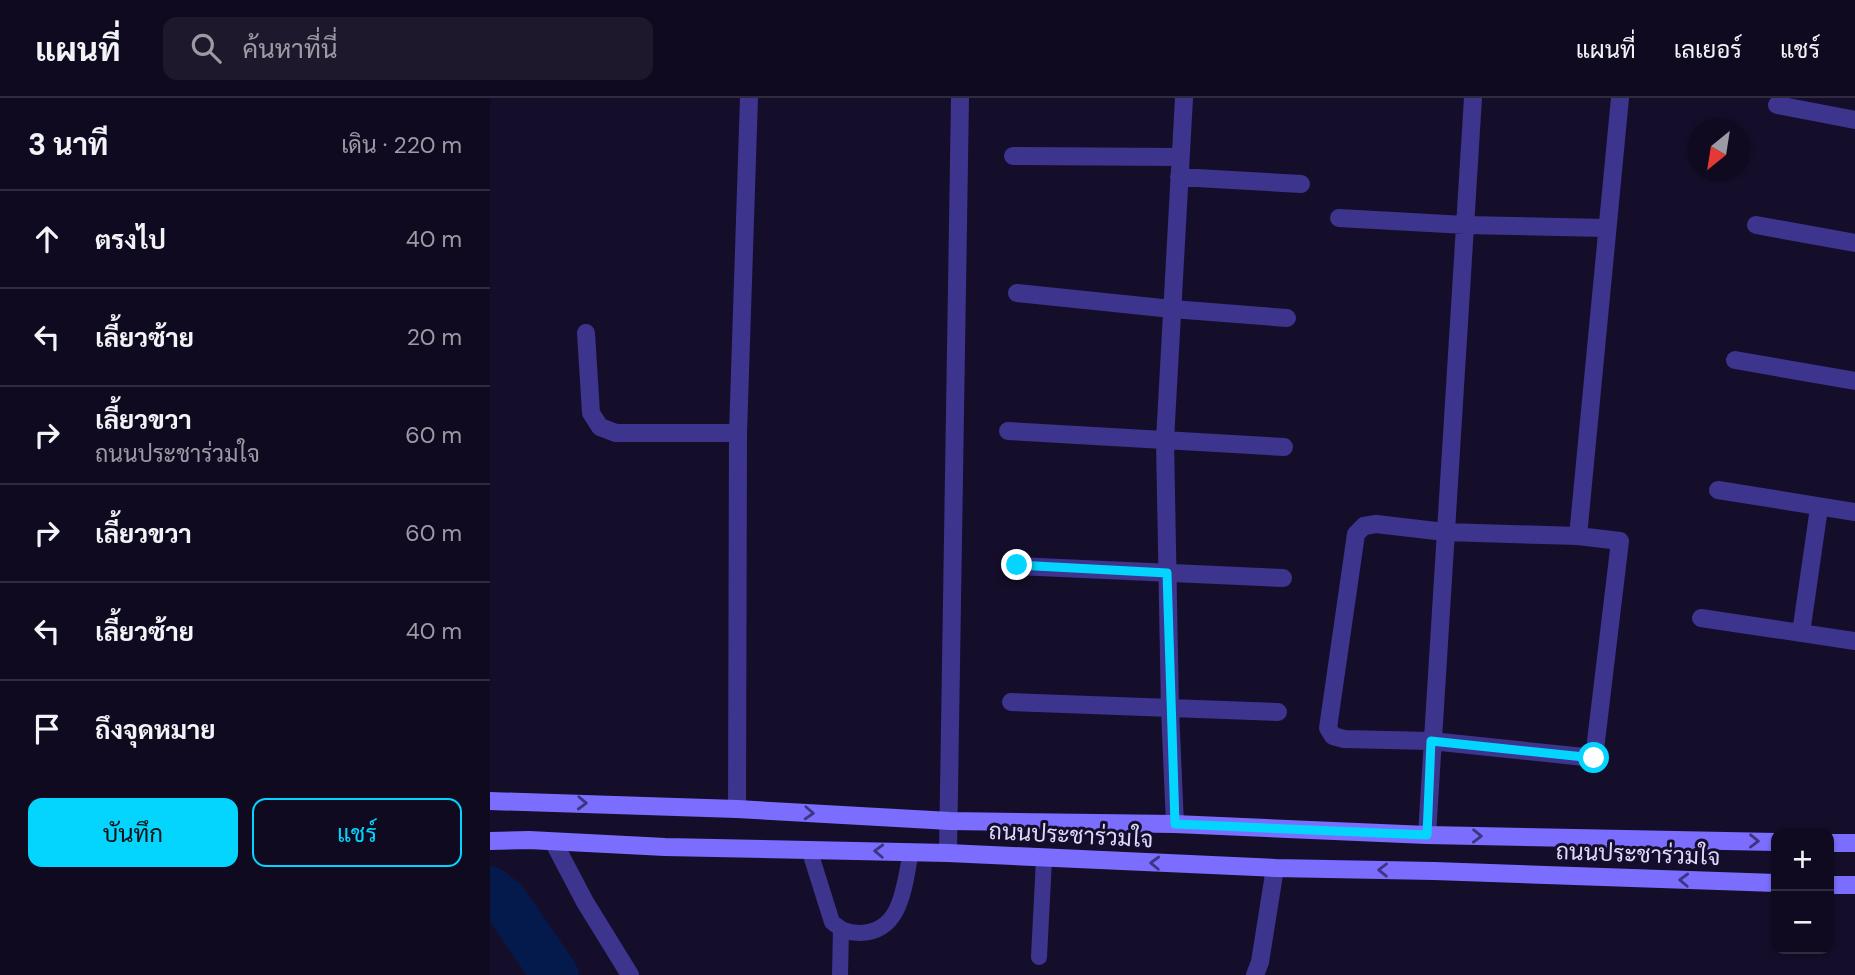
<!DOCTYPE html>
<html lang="th">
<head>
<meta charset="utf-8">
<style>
  :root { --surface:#100a20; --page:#1e182d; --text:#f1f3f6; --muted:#9c9aa5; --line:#302b3e; --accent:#03d5ff }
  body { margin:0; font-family:"DM Sans",Sarabun,sans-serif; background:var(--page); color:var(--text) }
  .controls { position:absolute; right:21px; bottom:21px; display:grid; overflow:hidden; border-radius:14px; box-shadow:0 2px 5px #0004 }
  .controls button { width:63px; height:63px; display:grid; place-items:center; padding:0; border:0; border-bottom:2px solid var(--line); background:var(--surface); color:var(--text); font:35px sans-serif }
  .compass { position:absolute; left:1197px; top:21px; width:63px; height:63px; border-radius:50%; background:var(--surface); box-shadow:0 2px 5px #0004; rotate:210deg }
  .stop { position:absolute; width:21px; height:21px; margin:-16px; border:5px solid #03d5ff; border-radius:50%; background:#fff }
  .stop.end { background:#03d5ff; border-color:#fff; box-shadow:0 2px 7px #0008 }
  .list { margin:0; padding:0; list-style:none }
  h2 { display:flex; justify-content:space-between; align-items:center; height:91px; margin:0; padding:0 28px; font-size:30px }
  h2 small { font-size:23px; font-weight:400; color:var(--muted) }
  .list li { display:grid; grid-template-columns:46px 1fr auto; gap:21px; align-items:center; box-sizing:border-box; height:98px; padding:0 28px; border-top:2px solid var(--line) }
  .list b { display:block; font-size:26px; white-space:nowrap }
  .list p { margin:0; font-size:23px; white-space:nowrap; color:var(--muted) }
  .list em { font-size:23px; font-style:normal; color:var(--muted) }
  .actions { display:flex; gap:14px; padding:21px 28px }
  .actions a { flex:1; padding:16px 0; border:2px solid var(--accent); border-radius:14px; text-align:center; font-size:24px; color:var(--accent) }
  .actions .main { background:var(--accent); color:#111 }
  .icon { flex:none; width:38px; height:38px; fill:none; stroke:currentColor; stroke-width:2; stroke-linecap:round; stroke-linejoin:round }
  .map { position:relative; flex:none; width:1365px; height:877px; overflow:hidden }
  header { display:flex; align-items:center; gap:42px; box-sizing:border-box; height:98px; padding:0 35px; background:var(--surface); border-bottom:2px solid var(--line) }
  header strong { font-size:33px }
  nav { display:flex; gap:38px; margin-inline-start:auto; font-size:24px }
  .search { width:490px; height:63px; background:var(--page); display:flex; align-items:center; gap:18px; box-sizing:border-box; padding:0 24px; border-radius:14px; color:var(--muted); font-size:26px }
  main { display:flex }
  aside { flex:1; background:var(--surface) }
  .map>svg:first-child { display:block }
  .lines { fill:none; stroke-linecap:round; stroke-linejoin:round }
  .river { stroke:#051a4c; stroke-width:47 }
  .service { stroke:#3d348e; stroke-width:16 }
  .minor { stroke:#3d348e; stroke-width:18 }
  .secondary { stroke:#7b6eff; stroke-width:18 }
  .oneway { stroke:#3e3480 }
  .route { stroke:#03d5ff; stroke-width:9 }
  .labels { text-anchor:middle; stroke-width:6; stroke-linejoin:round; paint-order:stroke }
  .street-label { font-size:23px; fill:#ded7ff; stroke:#150e2b }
</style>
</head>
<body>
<header>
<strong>แผนที่</strong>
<div class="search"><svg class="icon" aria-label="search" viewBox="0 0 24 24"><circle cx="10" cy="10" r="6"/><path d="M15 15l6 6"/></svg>ค้นหาที่นี่</div>
<nav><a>แผนที่</a><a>เลเยอร์</a><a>แชร์</a></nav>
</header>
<main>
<aside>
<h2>3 นาที<small>เดิน · 220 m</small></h2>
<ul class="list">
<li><svg class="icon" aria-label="ahead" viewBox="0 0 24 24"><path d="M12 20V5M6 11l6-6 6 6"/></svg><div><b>ตรงไป</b></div><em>40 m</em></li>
<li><svg class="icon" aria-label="left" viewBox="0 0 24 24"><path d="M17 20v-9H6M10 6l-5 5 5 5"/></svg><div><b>เลี้ยวซ้าย</b></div><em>20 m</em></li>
<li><svg class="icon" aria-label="right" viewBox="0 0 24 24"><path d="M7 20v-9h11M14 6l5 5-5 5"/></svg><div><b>เลี้ยวขวา</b><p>ถนนประชาร่วมใจ</p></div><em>60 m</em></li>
<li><svg class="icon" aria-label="right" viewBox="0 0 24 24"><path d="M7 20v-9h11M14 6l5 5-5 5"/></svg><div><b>เลี้ยวขวา</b></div><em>60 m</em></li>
<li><svg class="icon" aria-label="left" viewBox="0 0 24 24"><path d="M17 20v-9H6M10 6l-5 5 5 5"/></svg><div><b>เลี้ยวซ้าย</b></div><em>40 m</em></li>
<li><svg class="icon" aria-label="arrive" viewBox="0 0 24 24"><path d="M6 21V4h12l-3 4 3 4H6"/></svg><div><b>ถึงจุดหมาย</b></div></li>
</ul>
<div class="actions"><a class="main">บันทึก</a><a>แชร์</a></div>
</aside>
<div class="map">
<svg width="1365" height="877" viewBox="0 0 1365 877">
  <rect width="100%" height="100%" fill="#150e2b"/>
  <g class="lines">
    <!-- river -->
    <path class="river" d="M0,792L15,804L65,877"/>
    <!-- service -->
    <path class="service" d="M319,751L342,824C351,832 358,835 371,835C413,833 414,786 421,754
      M549,859L554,761
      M350,877L351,832"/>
    <!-- minor -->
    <path class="minor" d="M1287,7L1365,22
      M523,58L690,59
      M689,79L811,86
      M849,120L975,127L1116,130
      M1266,127L1365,145
      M527,195L682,211L797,220
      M96,235L101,315L110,329L126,335H248
      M1245,262L1365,283
      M518,333L794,349
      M1228,392L1365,414
      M886,426L955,434L1088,438L1130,443L1104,660L941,643L854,641L843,638L838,630L866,436L874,428Z
      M1088,438L1130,0
      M527,468L793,480
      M1211,520L1365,543
      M1311,535L1329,410
      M521,604L788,614
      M247,711L248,335L259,0
      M685,726L680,612L675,342L694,0
      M937,737L983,0
      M64,745L95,804L140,877
      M458,755L470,0
      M765,877L770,864L785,770"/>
    <!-- secondary -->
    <path class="secondary" d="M0,703L247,711L460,723L685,726L937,737L1286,744
      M0,743L39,742L175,749L458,755L785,770L944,773L1286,785
      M1339,745H1365
      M1339,787H1365"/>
  </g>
  <!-- one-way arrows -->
  <defs><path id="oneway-chevron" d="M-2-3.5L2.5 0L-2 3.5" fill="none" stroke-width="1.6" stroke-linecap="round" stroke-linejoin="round" transform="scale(1.75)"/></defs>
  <g class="oneway">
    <use href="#oneway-chevron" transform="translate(92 705) rotate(2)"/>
    <use href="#oneway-chevron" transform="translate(319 715) rotate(3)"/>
    <use href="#oneway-chevron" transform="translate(987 738) rotate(1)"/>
    <use href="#oneway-chevron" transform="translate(1264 743) rotate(1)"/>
    <use href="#oneway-chevron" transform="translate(389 753) rotate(-178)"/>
    <use href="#oneway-chevron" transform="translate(665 765) rotate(-178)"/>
    <use href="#oneway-chevron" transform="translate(893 772) rotate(-179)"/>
    <use href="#oneway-chevron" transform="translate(1194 782) rotate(-178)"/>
  </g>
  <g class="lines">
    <!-- route -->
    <path class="route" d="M527,467L677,475L685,726L937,737L941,643L1104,660"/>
  </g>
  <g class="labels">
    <!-- street labels -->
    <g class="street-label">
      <text transform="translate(581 737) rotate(3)" y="8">ถนนประชาร่วมใจ</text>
      <text transform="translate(1148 756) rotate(2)" y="8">ถนนประชาร่วมใจ</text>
    </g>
  </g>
</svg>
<div class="controls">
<button>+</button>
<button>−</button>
</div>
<svg class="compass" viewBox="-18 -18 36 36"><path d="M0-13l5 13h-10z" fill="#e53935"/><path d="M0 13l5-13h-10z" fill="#9c9aa5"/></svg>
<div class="stop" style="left:1104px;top:660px"></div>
<div class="stop end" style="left:527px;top:467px"></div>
</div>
</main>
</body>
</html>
